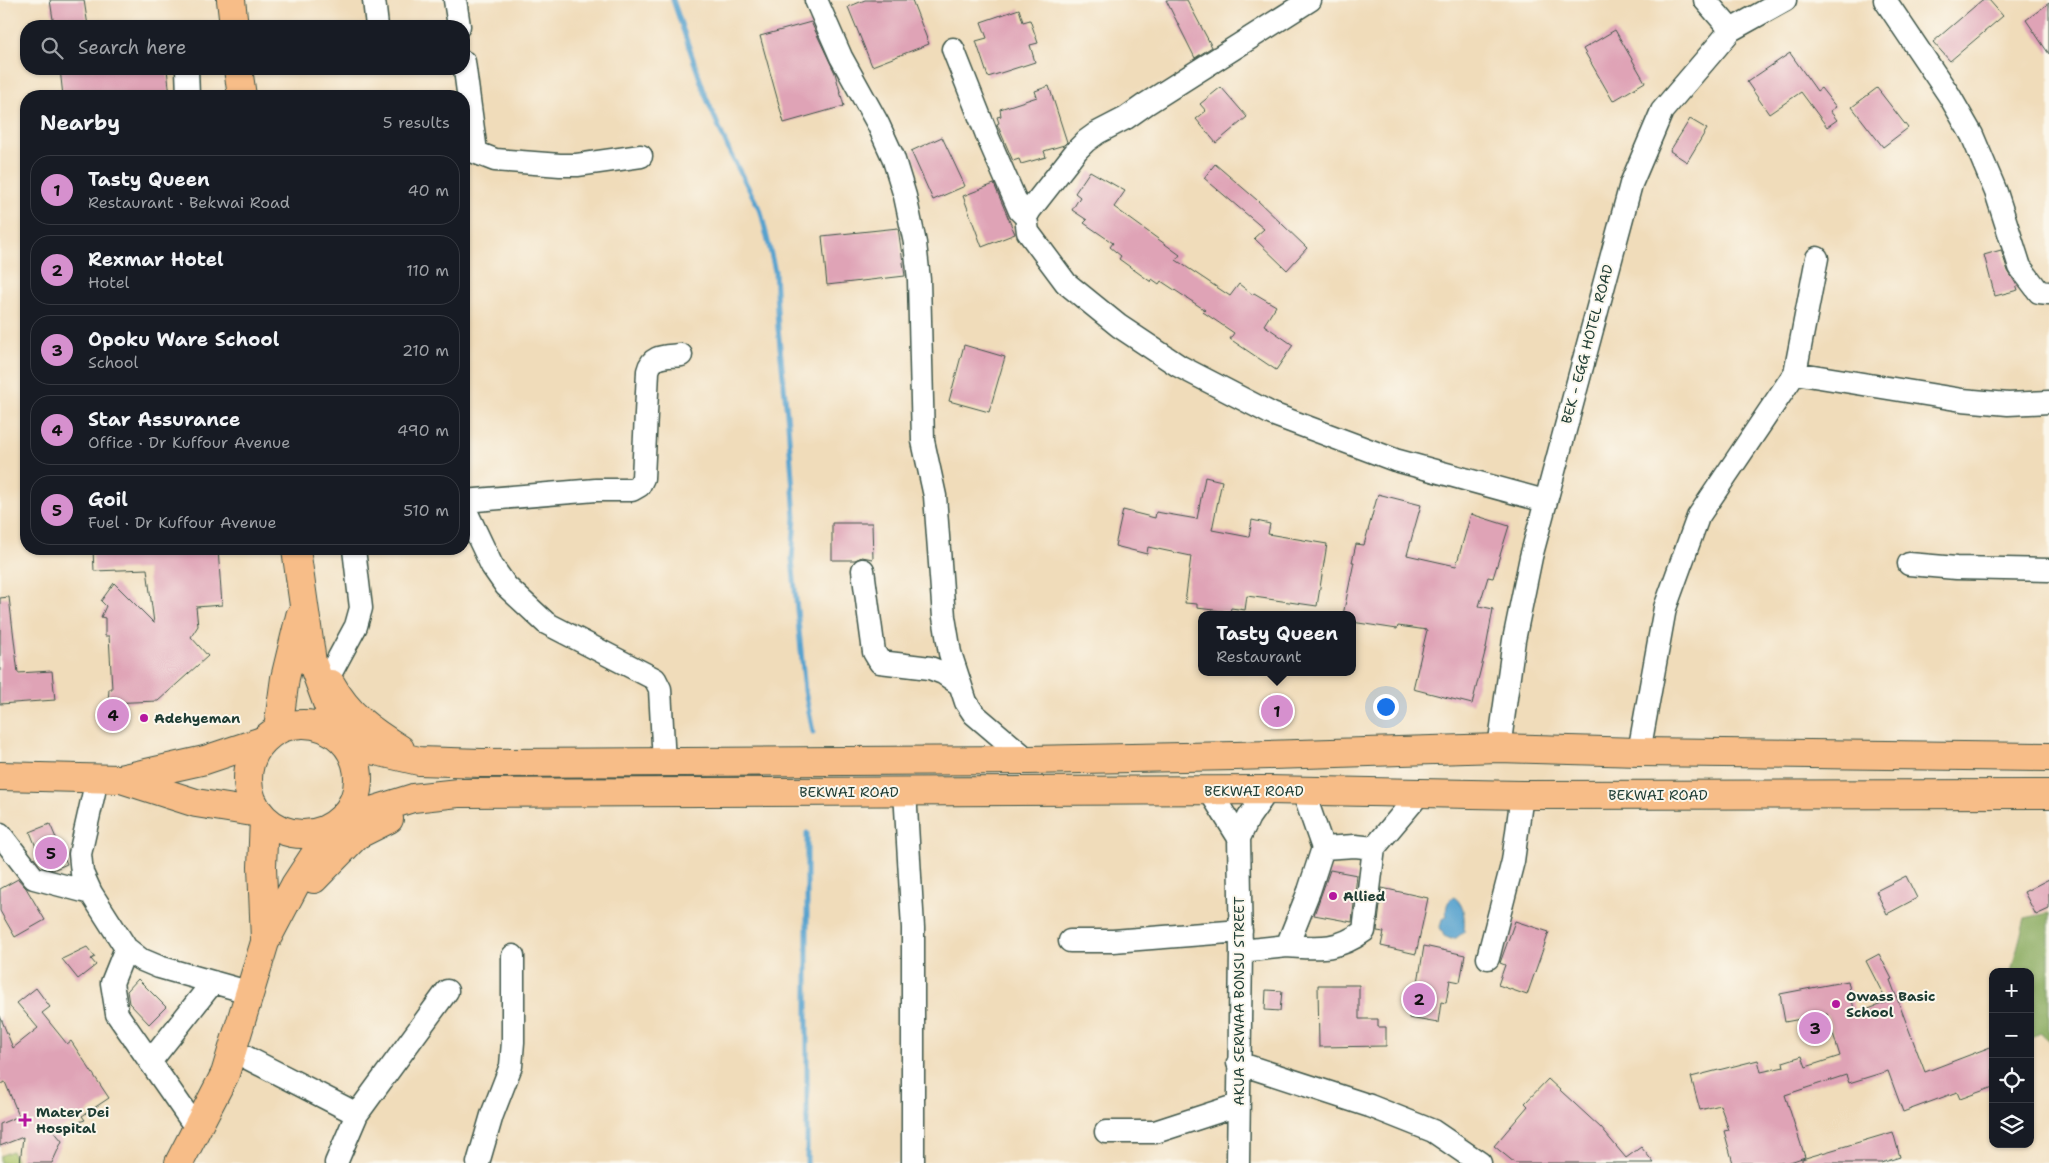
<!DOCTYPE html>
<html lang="en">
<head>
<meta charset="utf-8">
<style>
  :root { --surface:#171b24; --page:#20242c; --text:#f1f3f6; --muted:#9ea1a6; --line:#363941; --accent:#d690ce }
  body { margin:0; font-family:"Shantell Sans",sans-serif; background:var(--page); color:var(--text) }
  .controls { position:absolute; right:15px; bottom:15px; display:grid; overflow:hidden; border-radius:10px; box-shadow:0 1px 4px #0004 }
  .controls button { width:45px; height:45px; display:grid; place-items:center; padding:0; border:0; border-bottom:1px solid var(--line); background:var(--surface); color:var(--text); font:25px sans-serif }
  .you { position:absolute; left:1385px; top:706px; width:18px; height:18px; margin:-12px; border:4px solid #fff; border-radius:50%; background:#1a73e8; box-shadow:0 0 0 8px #1a73e833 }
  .badge { display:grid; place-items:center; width:32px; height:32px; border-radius:50%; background:var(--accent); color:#111; font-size:16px; font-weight:700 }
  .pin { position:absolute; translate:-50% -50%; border:2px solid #fff; box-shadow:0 1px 5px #0006 }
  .popup { position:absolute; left:1198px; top:611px; width:158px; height:65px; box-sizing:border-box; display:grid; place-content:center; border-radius:10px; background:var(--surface); filter:drop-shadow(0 1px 4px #0005); font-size:16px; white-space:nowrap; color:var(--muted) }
  .popup b { font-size:19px; color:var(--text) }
  .popup::after { content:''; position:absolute; left:50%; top:100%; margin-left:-10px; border:10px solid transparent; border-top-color:var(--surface) }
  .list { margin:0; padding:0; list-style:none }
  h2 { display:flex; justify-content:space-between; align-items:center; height:65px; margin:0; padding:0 20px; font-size:21px }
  h2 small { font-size:16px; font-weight:400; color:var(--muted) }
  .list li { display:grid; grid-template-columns:32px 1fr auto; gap:15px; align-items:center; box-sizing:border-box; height:70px; margin:0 10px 10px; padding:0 10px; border:1px solid var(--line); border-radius:20px }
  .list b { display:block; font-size:19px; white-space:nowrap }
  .list p { margin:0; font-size:16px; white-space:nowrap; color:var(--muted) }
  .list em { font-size:16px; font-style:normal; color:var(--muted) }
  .icon { flex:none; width:28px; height:28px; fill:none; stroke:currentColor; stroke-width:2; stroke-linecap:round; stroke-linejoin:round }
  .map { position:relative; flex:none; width:2049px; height:1163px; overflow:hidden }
  .search { position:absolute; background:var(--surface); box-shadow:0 1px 4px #0004; left:20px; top:20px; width:450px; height:55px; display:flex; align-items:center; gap:12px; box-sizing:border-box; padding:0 18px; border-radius:20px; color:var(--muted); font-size:19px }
  .panel { position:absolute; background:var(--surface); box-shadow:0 1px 4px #0004; left:20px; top:90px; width:450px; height:465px; border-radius:20px }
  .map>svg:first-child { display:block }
  .green { fill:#acc56b; stroke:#668150 }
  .forest { fill:#89aa5f; stroke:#54744a }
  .water { fill:#56a2ce; stroke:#3a7081 }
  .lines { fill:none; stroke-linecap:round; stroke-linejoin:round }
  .stream { stroke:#56a2ce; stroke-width:5 }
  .building { fill:#dfa3b6 }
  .minor-casing { stroke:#3e5548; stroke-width:25 }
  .major-casing { stroke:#3e5548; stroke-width:30 }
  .highway-casing { stroke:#3e5548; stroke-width:30 }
  .minor { stroke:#fff; stroke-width:22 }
  .major { stroke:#f7bd88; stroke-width:28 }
  .highway { stroke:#f7bd88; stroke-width:28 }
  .poi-dot { fill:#b5179e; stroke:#fbf7ec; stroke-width:2 }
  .labels { text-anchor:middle; stroke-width:4; stroke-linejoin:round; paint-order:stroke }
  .street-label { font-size:14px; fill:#1f3d34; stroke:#fbf7ec }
  .poi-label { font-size:14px; font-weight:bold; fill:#1f3d34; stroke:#fbf7ec; text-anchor:start }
</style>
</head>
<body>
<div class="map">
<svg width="2049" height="1163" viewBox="0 0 2049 1163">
  <rect width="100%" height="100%" fill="#fbf7ec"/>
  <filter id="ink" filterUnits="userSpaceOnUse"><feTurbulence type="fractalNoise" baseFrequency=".02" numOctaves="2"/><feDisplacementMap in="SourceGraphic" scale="10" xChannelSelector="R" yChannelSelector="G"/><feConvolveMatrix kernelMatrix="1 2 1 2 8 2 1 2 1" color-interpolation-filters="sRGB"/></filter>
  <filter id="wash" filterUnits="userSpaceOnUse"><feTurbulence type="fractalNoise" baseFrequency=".0096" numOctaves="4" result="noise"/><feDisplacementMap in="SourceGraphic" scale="20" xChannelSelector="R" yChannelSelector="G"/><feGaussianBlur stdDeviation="1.12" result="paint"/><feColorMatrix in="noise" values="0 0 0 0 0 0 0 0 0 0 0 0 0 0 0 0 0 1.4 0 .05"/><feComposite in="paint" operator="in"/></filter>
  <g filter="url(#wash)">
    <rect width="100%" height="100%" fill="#f0dcba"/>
    <!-- green -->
    <path class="green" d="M12,1151L17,1163H0V1156Z"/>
    <!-- forest -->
    <path class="forest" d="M2049,913V1041L2040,1033L2030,1039V972H2011L2025,918Z"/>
    <!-- water -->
    <path class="water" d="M1454,897C1465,904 1465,920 1464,932L1456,938L1451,939L1444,936L1440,927L1442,920L1447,916C1445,909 1447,900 1454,897Z"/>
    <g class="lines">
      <!-- stream -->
      <path class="stream" d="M673,0L706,97L730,153L761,212L775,271L778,328L788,424L795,517L792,559L805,691L813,732
        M807,833V1163"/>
    </g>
    <g id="blocks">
      <!-- building -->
      <path class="building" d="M50,0H84L88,26H54Z
        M865,0H912L929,44L872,66L848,7Z
        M1166,0H1187L1212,47L1195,58Z
        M1982,0H1989L2003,16L1950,61L1933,42Z
        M2049,3V54L2026,20Z
        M1019,9L1023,22L1030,20L1038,43L1030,45L1035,62L988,77L976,41L987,38L981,22Z
        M811,22L835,73L844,106L784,123L760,36Z
        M1615,30L1645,82L1613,101L1583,49Z
        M1790,53L1817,91L1821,88L1836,107L1830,111L1837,120L1827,127L1801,92L1769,114L1747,82Z
        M60,69H167L170,96H63Z
        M1049,86L1067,142L1064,145L1044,151L1046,157L1021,164L1019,159L1013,161L997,124L999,123L997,117L1001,116L1000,109L1037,97L1035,91Z
        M1221,87L1247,117L1216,143L1196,119L1206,111L1200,104Z
        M1877,88L1908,128L1883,147L1852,107Z
        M1690,119L1707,129L1687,162L1670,151Z
        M942,137L965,186L933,200L911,151Z
        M1215,164L1257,200L1307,248L1287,270L1254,238L1264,229L1204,178Z
        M1090,171L1125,191L1114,207L1180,255L1176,260L1230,296L1239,284L1253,295L1254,293L1276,306L1264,325L1293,345L1276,370L1230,339L1234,333L1203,312L1205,310L1161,281L1159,284L1152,279L1151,282L1119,259L1121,256L1110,247L1113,243L1084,223L1087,220L1072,210L1080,197L1075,193Z
        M994,184L1015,234L982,247L963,196Z
        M898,228L905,276L827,285L822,236Z
        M2001,250L2008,271L2016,284L2018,290L1995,296L1984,255Z
        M964,345L1005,357L989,412L949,401Z
        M1205,477L1222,481L1212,530L1249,537L1252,520L1270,524L1268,534L1327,544L1317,606L1247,596L1245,610L1231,608L1230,612L1197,608V604L1185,603L1191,556L1148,547L1147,554L1115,546L1123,510L1155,518L1156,512L1197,519Z
        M1378,494L1421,505L1407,555L1456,566L1471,514L1509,526L1493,578L1488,577L1479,606L1493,609L1486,648L1472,704L1413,689L1427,630L1398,626L1397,629L1352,622V615H1343L1354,562H1352L1356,544L1364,545Z
        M832,523H872L873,559L862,557L855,560H832Z
        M93,549H218L222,605L196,607L198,626L191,637L208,656L158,701L108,703L109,689H112L109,636H105V618L101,617L106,606L101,601L114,583L154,623L147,569L94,571Z
        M9,597L18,673L52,671L55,700L0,704V598Z
        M50,824L67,864L53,870L44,867L30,832Z
        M1330,870L1357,875L1352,922L1314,915Z
        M1906,876L1917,898L1887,914L1876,891Z
        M18,879L26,888L45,920L15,937L0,911V889Z
        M2049,879V909L2036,915L2024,892Z
        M1382,888L1428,898L1416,954L1381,946L1384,932L1377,931Z
        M1515,921L1549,932L1527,995L1498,985L1505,965L1500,963Z
        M1424,946L1465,955L1460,982L1450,980L1446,1003L1441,1002L1438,1023L1409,1018L1412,1000L1415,1001Z
        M87,947L95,957L91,959L96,965L78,979L62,959Z
        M1879,954L1892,979L1890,980L1925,1072L1993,1046V1087L1960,1099L1957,1092L1903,1112L1888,1071L1849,1083L1846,1075L1785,1095L1805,1157L1787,1163H1733L1724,1131L1729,1130L1720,1105L1700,1110L1691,1077L1758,1060L1761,1072L1784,1067L1783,1062L1802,1056L1806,1067L1840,1056L1827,1014L1785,1022L1780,994L1848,981L1855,1014L1887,1002L1866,961Z
        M138,979L166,1007L149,1024L129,1003L127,991Z
        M1318,985H1359V1019H1378V1027H1386V1046L1319,1047Z
        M36,988L50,1007L42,1013L67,1044L71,1041L109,1098L82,1116L85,1120L53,1130L62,1141L52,1163H20L23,1137L0,1146V1124L19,1116L5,1082L0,1084V1016L13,1048L38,1028L17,1003Z
        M1266,990L1282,991L1280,1011L1265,1010Z
        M1548,1079L1601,1128L1626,1158L1641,1147L1654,1163H1515L1494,1146L1528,1106L1525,1103Z
        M1893,1132L1900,1157L1881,1163H1802V1159Z"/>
    </g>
  </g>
  <g filter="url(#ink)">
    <use href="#blocks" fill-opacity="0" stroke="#3e5548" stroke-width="1"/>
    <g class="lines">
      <defs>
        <path id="minor" d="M374,0L377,26
          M455,0L459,26
          M816,0L841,57L878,124L893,157L905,196L915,243L919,280L923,441L935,496L944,617L950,653L966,702L974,714L1028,760
          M1310,0L1146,104L1126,118L1097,133L1086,141L1077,150L1030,210L1026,217L1028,232L1066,283L1119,326L1179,366L1272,414L1395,460L1545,501
          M1705,0L1731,30
          M1885,0L1949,95L1972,135L1996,192L2020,267L2039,292L2049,293
          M953,49L989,140L1020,211L1026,217
          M464,62L476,152
          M187,69L188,96
          M464,148L495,160L560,165H577L641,156
          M1795,373L1962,400L2008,404L2049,402
          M464,501L596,490H632L639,486L643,478L648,371C652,354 666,357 681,355
          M464,507L492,566L506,586L546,623L655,679L660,689L664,763
          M1909,564L1956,568L2049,570
          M863,570L874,652L880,662L930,668L943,673L959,684
          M328,678L356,626L361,608L354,549
          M1499,748L1514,640L1531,557L1631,184L1662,111L1731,30L1785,0
          M1639,752L1665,608L1698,517L1795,373L1817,258
          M97,779L80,854L82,873L91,893L126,948L140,959L159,967L248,992
          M1209,790L1239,838
          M905,791L913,928V1163
          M0,834L34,878L91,893
          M1323,848L1355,846L1374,848L1421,792
          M1070,941H1113L1241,931
          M1287,946C1318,948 1337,951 1364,931L1374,848
          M126,948L112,983L117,1014L197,1129
          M1241,951L1287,946L1309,891L1323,848L1303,791
          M1488,958L1513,861L1522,795
          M232,1050L357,1114
          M150,1062L213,982
          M1238,1063L1370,1106L1433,1131L1480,1163
          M1106,1132H1155L1238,1105
          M336,1163L357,1114L447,991
          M478,1163L492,1115L511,1066L513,1042V956
          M1238,1163L1241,951L1239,838L1249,817L1268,790"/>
        <path id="major" d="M0,776L120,779L205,760L262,741
          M121,779L196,803L259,813"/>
        <path id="highway" d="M231,0L234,26
          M238,69L242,96
          M296,549L312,662L340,738
          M331,684C348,715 371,731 400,749
          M248 779a55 55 0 1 1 110 0a55 55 0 1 1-110 0Z
          M278,729L285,678L300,616
          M346,744L419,761L482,763L1028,760L1235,756L1499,748L1639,752L2049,757
          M264,818L262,867L265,940
          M339,821L413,798L458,793L1268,790L1522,795L2049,794
          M314,879L357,835L389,819
          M179,1163L225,1074L265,942L295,885L335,824"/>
      </defs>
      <!-- minor casing -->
      <use href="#minor" class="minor-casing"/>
      <!-- major casing -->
      <use href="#major" class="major-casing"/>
      <!-- highway casing -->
      <use href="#highway" class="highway-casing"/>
      <!-- minor -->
      <use href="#minor" class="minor"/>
      <!-- major -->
      <use href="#major" class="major"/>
      <!-- highway -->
      <use href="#highway" class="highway"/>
    </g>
  </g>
  <!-- markers -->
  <g class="poi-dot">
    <circle cx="144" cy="718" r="5"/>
    <circle cx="1333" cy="896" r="5"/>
    <circle cx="1836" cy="1004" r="5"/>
    <path d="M22.5 1112.5h5v5h5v5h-5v5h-5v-5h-5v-5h5z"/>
  </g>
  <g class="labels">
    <!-- street labels -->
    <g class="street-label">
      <text transform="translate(1587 344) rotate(-75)" y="5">BEK - EGG HOTEL ROAD</text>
      <text x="1254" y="796">BEKWAI ROAD</text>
      <text x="849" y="797">BEKWAI ROAD</text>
      <text x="1658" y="800">BEKWAI ROAD</text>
      <text transform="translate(1239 1001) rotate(-90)" y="5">AKUA SERWAA BONSU STREET</text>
    </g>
    <!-- poi labels -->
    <g class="poi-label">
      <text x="154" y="723">Adehyeman</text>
      <text x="1343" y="901">Allied</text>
      <text x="1846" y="1001">Owass Basic<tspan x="1846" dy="16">School</tspan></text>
      <text x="36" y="1117">Mater Dei<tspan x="36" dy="16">Hospital</tspan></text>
    </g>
  </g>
</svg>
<div class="controls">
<button>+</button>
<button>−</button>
<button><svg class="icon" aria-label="locate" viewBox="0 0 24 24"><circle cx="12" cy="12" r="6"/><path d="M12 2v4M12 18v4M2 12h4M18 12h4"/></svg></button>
<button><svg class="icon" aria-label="layers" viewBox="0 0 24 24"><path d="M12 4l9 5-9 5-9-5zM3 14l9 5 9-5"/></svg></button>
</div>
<div class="you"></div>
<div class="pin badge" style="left:1277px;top:711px">1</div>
<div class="popup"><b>Tasty Queen</b>Restaurant</div>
<div class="pin badge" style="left:1419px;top:999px">2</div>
<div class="pin badge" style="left:1815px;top:1028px">3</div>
<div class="pin badge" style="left:113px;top:715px">4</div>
<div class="pin badge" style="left:51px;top:853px">5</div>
<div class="search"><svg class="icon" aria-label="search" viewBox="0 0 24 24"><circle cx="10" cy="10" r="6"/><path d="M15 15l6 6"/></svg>Search here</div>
<section class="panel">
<h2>Nearby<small>5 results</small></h2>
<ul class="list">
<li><span class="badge">1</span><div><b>Tasty Queen</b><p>Restaurant · Bekwai Road</p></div><em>40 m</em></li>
<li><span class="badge">2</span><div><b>Rexmar Hotel</b><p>Hotel</p></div><em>110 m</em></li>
<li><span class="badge">3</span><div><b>Opoku Ware School</b><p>School</p></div><em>210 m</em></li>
<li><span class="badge">4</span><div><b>Star Assurance</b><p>Office · Dr Kuffour Avenue</p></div><em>490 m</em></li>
<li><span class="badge">5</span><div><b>Goil</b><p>Fuel · Dr Kuffour Avenue</p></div><em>510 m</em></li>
</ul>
</section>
</div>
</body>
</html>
